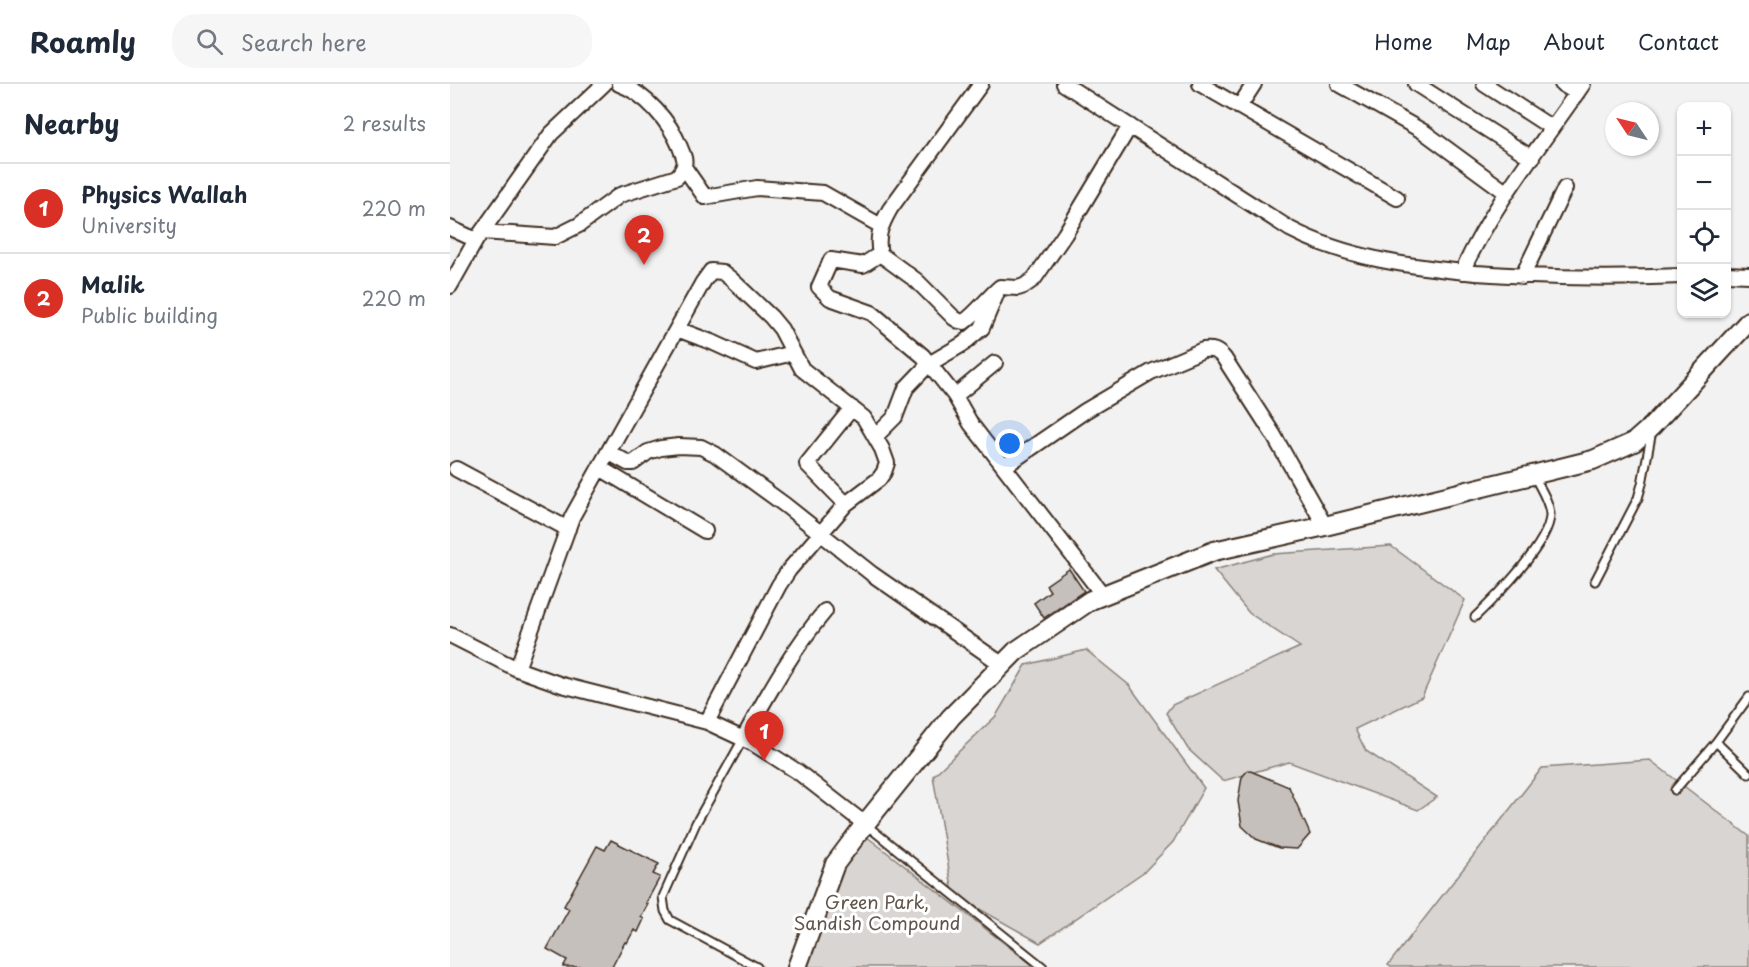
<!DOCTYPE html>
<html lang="en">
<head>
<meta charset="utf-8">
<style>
  :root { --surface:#fff; --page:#f6f6f7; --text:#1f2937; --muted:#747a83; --line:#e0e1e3; --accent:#d93025 }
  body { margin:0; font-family:"Playpen Sans",sans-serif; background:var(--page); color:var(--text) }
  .controls { position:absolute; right:18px; top:18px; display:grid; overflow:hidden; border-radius:12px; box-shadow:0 2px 4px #0004 }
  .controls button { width:54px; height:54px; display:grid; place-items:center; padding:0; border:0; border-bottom:2px solid var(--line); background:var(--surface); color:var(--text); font:30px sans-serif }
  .compass { position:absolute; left:1155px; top:18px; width:54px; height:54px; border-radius:50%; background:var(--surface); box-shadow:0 2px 4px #0004; rotate:305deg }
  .you { position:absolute; left:560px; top:360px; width:21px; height:21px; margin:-15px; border:4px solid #fff; border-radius:50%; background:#1a73e8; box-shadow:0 0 0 9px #1a73e833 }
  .badge { display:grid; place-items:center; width:39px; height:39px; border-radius:50%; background:var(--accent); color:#fff; font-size:20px; font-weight:700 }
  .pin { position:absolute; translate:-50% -50px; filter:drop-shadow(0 2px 3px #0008) }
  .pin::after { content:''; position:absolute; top:32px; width:21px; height:18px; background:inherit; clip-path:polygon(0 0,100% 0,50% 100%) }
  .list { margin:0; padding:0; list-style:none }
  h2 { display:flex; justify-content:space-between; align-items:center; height:78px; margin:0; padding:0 24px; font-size:26px }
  h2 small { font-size:20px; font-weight:400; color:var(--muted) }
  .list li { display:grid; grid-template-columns:39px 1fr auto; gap:18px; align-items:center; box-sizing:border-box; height:90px; padding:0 24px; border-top:2px solid var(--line) }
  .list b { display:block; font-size:22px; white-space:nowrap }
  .list p { margin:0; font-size:20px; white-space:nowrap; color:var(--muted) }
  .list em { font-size:20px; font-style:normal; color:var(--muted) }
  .icon { flex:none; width:33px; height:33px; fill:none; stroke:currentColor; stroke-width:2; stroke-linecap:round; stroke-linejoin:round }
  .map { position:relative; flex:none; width:1299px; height:883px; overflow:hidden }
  header { display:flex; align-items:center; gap:36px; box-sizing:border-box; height:84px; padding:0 30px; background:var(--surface); border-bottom:2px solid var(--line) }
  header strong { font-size:28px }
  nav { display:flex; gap:33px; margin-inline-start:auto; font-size:21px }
  .search { width:420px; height:54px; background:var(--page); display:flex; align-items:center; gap:15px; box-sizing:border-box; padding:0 21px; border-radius:24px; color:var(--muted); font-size:22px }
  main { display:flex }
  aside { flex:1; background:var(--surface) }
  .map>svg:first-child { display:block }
  .green { fill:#d8d5d2; stroke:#8a8078; stroke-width:1.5 }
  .building { fill:#c6c0bd; stroke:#3b2a1e; stroke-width:1.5 }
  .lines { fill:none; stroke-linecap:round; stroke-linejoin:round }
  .service-casing { stroke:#3b2a1e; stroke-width:11 }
  .minor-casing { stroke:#3b2a1e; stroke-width:18 }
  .secondary-casing { stroke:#3b2a1e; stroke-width:22 }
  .service { stroke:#fff; stroke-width:7 }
  .minor { stroke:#fff; stroke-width:14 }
  .secondary { stroke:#fff; stroke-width:18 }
  .labels { text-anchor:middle; stroke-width:6; stroke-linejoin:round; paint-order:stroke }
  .park-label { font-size:18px; fill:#62554b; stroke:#fff }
</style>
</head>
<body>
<header>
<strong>Roamly</strong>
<div class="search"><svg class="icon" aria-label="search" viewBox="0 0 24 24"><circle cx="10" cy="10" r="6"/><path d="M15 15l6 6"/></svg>Search here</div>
<nav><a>Home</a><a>Map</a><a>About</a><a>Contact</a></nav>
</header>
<main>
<aside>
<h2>Nearby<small>2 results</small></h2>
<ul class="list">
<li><span class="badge">1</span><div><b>Physics Wallah</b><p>University</p></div><em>220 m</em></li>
<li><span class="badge">2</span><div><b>Malik</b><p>Public building</p></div><em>220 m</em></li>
</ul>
</aside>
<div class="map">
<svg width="1299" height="883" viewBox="0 0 1299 883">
  <rect width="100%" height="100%" fill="#f3f2f2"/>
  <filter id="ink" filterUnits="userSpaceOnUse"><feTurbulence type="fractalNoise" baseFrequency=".0167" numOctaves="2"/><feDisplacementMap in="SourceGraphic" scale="12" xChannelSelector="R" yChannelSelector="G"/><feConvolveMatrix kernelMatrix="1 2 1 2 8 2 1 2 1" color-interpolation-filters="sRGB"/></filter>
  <g filter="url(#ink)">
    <!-- green -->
    <path class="green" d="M941,462L1015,516L972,613L905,645L916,667L987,713L968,726L839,678L773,697L738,665L716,629L722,621L850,563L799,529L764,486L823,470Z
      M636,566L679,601L754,704L723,758L695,787L590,859L503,810L483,692L546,632L576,581Z
      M1200,676L1299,752V883H941L938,881L1092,684Z
      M412,749L585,883H347L385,780Z"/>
    <!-- building -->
    <path class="building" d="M619,485L634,507L594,534L584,519L600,507L596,501Z
      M798,686L839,703L860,750L847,765L829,764L806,755L792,742L788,717L792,693Z
      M161,756L209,780L203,790L210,793L196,819L198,820L191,833L194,835L188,848L184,846L177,859L175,858L162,883H113L117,876L97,865L119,825L114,822L147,762L155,766Z"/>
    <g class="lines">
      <defs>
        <path id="service" d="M1145,497L1188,414L1192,400L1202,347
          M1025,533C1045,514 1101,458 1100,430C1099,417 1090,404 1084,392
          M1299,613L1266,658L1299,690
          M293,655L246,739L213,813L215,827L220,836L307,883
          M1225,706L1266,658
          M415,740L593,883"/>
        <path id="minor" d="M531,0L440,125C431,141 426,152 430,170L467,197L504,234L509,237L514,238C528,228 537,214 550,203L568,204L574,202L584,195L615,150L680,42
          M614,0L840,145C897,175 963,183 1026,189C1095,194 1163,195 1232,192
          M750,0L947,114
          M889,0L974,48L1057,109
          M966,0L1082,74
          M1034,0L1102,44
          M1112,0L1127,9
          M789,23L804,0
          M234,83L255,113L307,104L373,109L431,142
          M0,144L26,156
          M32,148L105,153L129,141L170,111L227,93C230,89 233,86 234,81C236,75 232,69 230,63C220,38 195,9 169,0
          M430,170L413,181L381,176L369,203L380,214L422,229L473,272L505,312L521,340L653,511
          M1012,188C1043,120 1091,61 1133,0
          M1276,190L1299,191
          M1072,193L1115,104
          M0,202L26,156L101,50L154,0
          M227,245L264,259L306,278L343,269
          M505,312L545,279
          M425,353L445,333L456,304L479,280L513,260L532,244L546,211
          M158,368L178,379H183L198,368L211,364L229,362L251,363L265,370L335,421L422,490L553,581
          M555,382L635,327L701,288L753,266C763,265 767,266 774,274L823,350L875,442
          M150,384L255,447
          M6,385L118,445
          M396,420L357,380L402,324
          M0,551L67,585L112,601L257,638L304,660L348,688L415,740
          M67,585L122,433L253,198L261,187L272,188L281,195L321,233L331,245L352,285L414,334L432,365L437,379L434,388L429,395L396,420L339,486L329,501L257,638
          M293,655C318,610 342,566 375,527"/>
        <path id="secondary" d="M347,883L385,780L415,740L501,633L566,567L641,516L764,467L875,442L1143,376L1184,358L1202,342L1299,237"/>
      </defs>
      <!-- service casing -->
      <use href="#service" class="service-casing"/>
      <!-- minor casing -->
      <use href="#minor" class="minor-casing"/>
      <!-- secondary casing -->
      <use href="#secondary" class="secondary-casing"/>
      <!-- service -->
      <use href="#service" class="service"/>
      <!-- minor -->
      <use href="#minor" class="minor"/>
      <!-- secondary -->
      <use href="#secondary" class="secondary"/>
    </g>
  </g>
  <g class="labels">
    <!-- park labels -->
    <g class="park-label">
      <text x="427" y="825">Green Park,<tspan x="427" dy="21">Sandish Compound</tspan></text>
    </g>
  </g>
</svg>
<div class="controls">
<button>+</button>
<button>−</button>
<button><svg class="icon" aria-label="locate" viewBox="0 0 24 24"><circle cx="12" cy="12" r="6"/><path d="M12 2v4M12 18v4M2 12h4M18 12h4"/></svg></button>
<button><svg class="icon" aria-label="layers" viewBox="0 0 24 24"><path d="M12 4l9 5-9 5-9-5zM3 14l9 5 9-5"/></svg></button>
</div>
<svg class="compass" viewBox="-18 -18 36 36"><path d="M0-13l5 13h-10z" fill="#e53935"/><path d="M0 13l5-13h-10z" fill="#747a83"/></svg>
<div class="you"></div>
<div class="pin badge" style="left:314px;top:677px">1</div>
<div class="pin badge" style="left:194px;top:181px">2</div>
</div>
</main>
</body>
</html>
